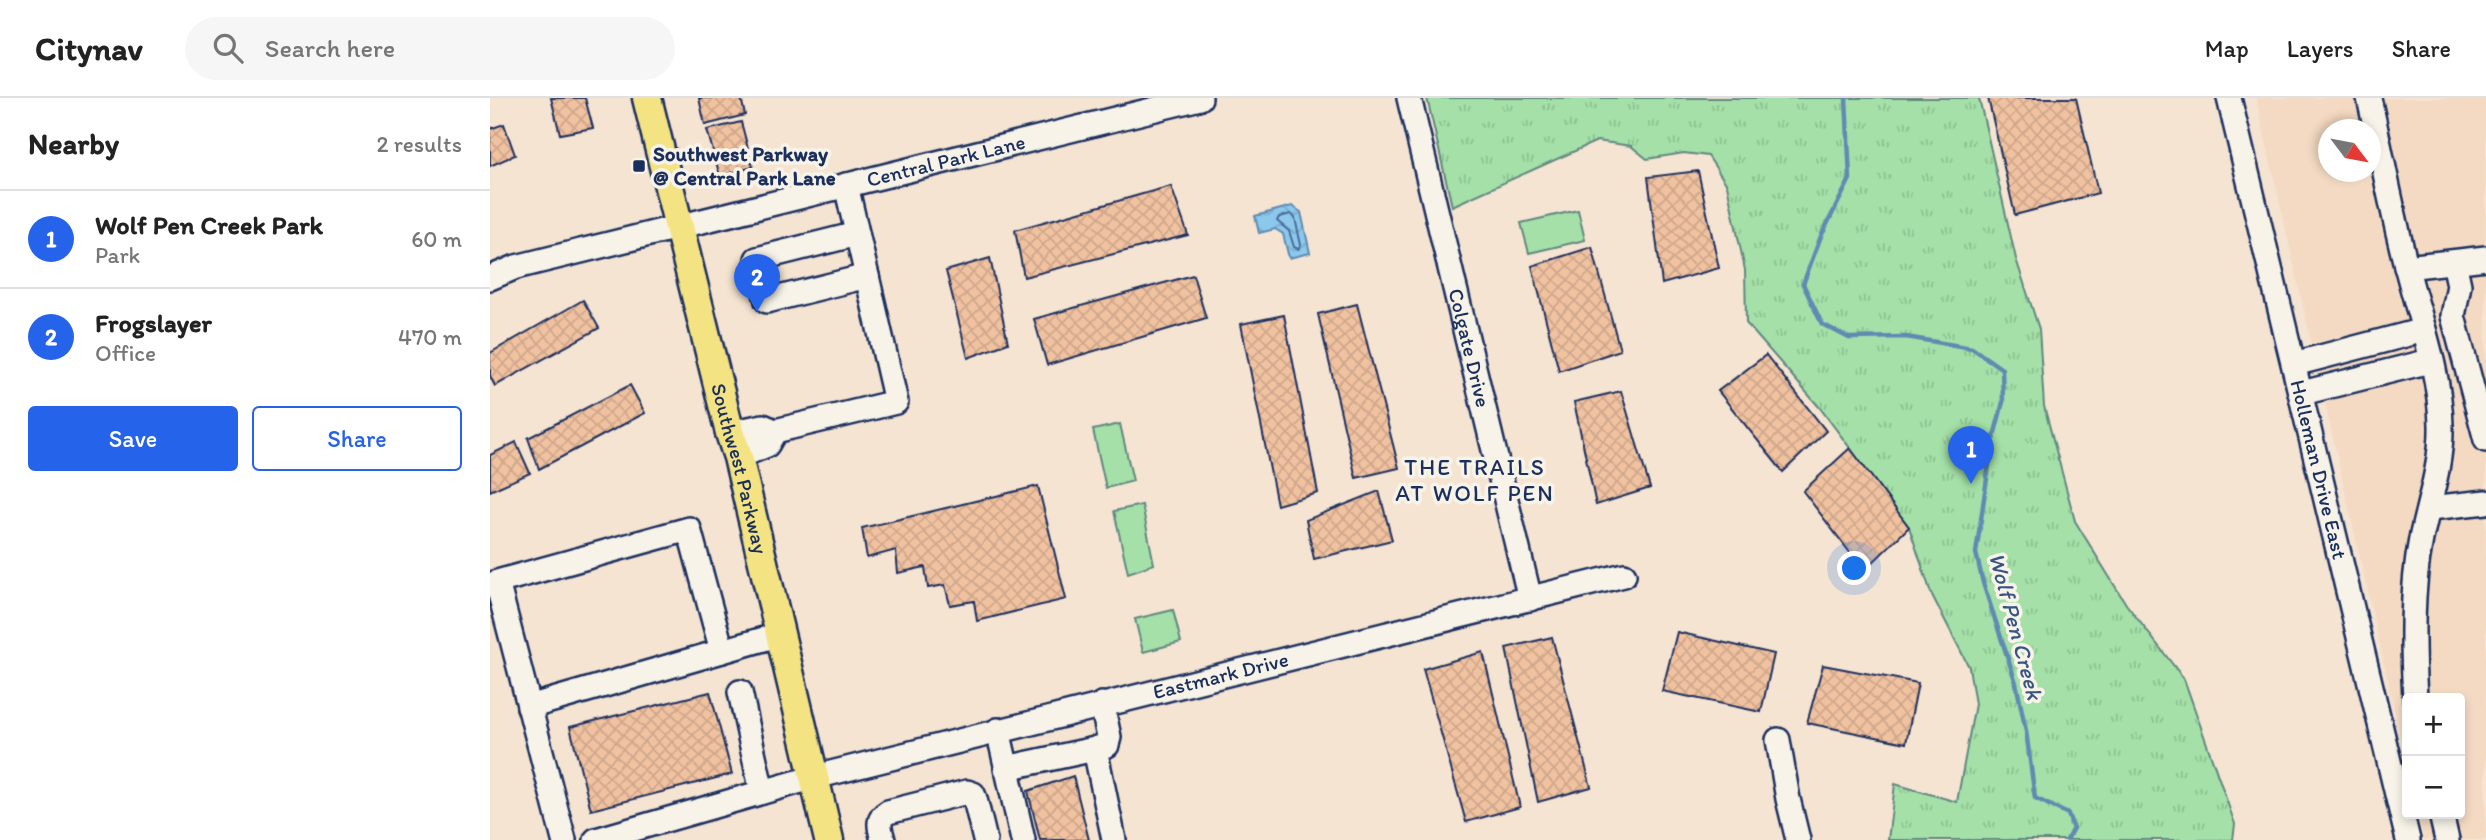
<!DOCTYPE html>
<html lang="en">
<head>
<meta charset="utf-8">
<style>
  :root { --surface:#fff; --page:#f6f6f6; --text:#222; --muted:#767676; --line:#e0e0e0; --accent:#2563eb }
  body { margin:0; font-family:Itim,sans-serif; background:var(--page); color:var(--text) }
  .controls { position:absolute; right:21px; bottom:21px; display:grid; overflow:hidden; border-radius:7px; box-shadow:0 4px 10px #0003 }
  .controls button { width:63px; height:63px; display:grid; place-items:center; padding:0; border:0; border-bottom:2px solid var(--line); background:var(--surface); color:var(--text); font:35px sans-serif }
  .compass { position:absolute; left:1828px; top:21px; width:63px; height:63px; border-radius:50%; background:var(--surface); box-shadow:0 4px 10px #0003; rotate:122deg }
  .you { position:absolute; left:1365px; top:471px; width:24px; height:24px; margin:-18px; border:5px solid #fff; border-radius:50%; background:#1a73e8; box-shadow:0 0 0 10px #1a73e833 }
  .badge { display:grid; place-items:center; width:46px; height:46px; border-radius:50%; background:var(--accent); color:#fff; font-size:23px; font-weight:700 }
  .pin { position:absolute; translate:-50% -58px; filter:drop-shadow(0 2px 4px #0008) }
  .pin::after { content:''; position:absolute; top:37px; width:24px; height:21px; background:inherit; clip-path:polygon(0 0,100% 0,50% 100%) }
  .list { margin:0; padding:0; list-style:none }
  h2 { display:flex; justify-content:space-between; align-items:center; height:91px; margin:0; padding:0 28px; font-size:30px }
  h2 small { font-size:23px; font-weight:400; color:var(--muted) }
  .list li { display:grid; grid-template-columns:46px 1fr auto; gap:21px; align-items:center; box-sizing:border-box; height:98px; padding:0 28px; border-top:2px solid var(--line) }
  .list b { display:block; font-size:26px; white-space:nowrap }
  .list p { margin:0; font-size:23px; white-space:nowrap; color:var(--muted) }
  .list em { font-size:23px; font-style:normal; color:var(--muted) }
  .actions { display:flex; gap:14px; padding:21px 28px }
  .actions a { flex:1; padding:16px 0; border:2px solid var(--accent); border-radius:7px; text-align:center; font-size:24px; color:var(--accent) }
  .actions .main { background:var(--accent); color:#fff }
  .icon { flex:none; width:38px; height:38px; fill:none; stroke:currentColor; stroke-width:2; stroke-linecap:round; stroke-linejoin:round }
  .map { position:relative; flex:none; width:1996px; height:742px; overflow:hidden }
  header { display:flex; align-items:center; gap:42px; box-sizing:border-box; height:98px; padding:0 35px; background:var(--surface); border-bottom:2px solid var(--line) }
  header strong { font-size:33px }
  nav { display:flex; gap:38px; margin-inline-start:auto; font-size:24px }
  .search { width:490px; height:63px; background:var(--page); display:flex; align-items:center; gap:18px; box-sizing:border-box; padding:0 24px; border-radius:38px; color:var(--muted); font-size:26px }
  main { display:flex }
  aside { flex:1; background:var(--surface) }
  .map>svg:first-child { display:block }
  .built { fill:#f4dac3; fill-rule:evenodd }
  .grass { fill:#a4e0a7; stroke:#608882; stroke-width:2 }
  .park { fill:url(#park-tufts); stroke:#608882; stroke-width:2 }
  .water { fill:url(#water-waves); stroke:#5f8bb3; stroke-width:2 }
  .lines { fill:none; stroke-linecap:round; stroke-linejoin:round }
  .shore { stroke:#486c97; stroke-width:2 }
  .stream { stroke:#5f8bb3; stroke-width:4.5 }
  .building { fill:url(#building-cross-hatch); stroke:#1b2f5e; stroke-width:2 }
  .minor-casing { stroke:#1b2f5e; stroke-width:28 }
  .major-casing { stroke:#1b2f5e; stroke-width:33 }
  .minor { stroke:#f7f3e8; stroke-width:23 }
  .major { stroke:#f4e382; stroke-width:28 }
  .poi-dot { fill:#1b2f5e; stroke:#f7f3e8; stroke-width:2.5 }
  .labels { text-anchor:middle; stroke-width:7; stroke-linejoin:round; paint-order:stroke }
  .poi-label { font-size:21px; font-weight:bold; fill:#1b2f5e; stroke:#f7f3e8; text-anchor:start }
  .street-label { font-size:21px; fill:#1b2f5e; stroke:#f7f3e8 }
  .neighbourhood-label { font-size:23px; letter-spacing:2px; fill:#1b2f5e; stroke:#f7f3e8 }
  .water-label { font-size:23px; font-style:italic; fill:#375582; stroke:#f7f3e8 }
</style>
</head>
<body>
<header>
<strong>Citynav</strong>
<div class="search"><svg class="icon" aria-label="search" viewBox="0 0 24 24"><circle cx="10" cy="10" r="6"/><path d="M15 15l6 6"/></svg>Search here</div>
<nav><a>Map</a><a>Layers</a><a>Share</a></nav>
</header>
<main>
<aside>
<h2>Nearby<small>2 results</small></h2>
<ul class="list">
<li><span class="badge">1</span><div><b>Wolf Pen Creek Park</b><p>Park</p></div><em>60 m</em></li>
<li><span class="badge">2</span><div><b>Frogslayer</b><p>Office</p></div><em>470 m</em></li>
</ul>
<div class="actions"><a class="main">Save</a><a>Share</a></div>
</aside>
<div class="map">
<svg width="1996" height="742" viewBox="0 0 1996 742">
  <defs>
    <pattern id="park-tufts" width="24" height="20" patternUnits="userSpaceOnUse" patternTransform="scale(1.75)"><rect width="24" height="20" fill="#a4e0a7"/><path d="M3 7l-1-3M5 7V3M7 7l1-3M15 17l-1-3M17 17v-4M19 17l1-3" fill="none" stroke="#8dc092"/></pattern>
    <pattern id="water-waves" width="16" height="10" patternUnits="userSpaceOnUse" patternTransform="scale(1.75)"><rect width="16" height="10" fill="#8cc8ec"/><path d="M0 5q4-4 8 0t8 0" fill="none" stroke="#78accd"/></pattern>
    <pattern id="building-cross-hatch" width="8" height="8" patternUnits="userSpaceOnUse" patternTransform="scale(1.75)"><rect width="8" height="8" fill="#f1c2a0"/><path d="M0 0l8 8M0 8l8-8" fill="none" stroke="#cea78c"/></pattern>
  </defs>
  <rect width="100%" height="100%" fill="#f5e4d2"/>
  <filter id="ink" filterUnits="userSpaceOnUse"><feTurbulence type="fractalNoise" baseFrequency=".0143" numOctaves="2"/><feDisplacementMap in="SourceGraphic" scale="14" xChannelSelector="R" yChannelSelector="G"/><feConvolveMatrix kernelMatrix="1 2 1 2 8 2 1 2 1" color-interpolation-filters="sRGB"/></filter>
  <g filter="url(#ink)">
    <!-- built -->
    <path class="built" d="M1766,0H1996V742H1934L1928,716H1970V600H1917V668ZM1839,32H1881V74H1839Z"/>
    <!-- grass -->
    <path class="grass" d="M1088,112L1095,142L1039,155L1031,125Z
      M630,326L643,383L616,390L603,332Z
      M652,407L664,466L638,475L624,413Z
      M683,512L691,544L653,554L645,521Z"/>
    <!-- park -->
    <path class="park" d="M937,0H1489L1526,161L1549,231L1554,308L1585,423L1636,506L1694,581L1745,726L1743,742H1398L1405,686L1467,704L1485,606L1479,569L1441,495L1419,429L1330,310L1256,225L1255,172L1237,87L1218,58L1194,55L1157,61L1141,48L1107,43L962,108Z"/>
    <!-- water -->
    <path class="water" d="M802,108L811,114L820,155L799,160L793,136L785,131L769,135L765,118Z"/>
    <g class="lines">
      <!-- shore -->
      <path class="shore" d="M801,116L805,120L811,147L808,151L804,149L799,133L787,123L789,119Z"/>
      <!-- stream -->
      <path class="stream" d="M1356,0L1360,81L1331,138L1313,186L1332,226L1359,240L1416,239L1482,250L1512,271L1513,304L1502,346L1486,455L1493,485L1526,585L1536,633L1545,700L1578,716L1583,730L1577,742"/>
    </g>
    <!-- building -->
    <path class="building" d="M61,0H95L103,30L70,36Z
      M209,0H251L255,17L215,27Z
      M1498,0H1586L1608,95L1525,117Z
      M251,24L263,69L230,78L217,32Z
      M14,26L25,57L0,68V31Z
      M1208,73L1229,170L1172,186L1158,79Z
      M681,88L698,137L534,179L525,132Z
      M1102,149L1130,252L1069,273L1042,168Z
      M500,160L518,245L478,260L456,173Z
      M703,177L716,220L557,267L544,221Z
      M93,202L109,230L5,288L0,278V255Z
      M867,206L909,370L866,380L828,216Z
      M794,217L828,395L787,407L751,226Z
      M1276,257L1336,333L1293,374L1228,293Z
      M140,287L155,315L49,371L38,340Z
      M1131,293L1160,390L1106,407L1084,304Z
      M26,344L40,375L0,393V357Z
      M1360,350L1419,429L1374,473L1313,393Z
      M548,388L576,501L487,523L484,503L460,507L455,487L438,490L435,469L408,475L406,452L377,460L372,430Z
      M889,393L902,442L824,461L816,422Z
      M1187,534L1284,556L1271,614L1172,593Z
      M1062,539L1101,689L1048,704L1016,550Z
      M993,554L1030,709L976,724L933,571Z
      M1333,567L1428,585L1416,645L1317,625Z
      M220,594L242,676L101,712L80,629Z
      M583,678L599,742H550L538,693Z"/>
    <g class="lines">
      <defs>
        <g id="minor">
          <path id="s1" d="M919,0L1040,501"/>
          <path id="s2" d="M1739,0L1918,742"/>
          <path d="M1879,0C1892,57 1902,115 1917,171C1930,222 1950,274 1951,327C1952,366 1939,403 1931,441C1921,493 1922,548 1925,600"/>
          <path d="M367,136L267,161L277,203L377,178"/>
          <path d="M1964,164L1969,187L1963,218L1996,342"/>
          <path d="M1916,169L1996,160"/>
          <path id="s3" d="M0,180L26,169L710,0"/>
          <path d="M1804,266L1934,232"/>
          <path d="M1812,295L1940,263"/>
          <path d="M240,335L273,328L285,333L406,304L356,87"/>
          <path d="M248,359L277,347L285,333"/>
          <path d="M1940,410L1996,404"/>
          <path d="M250,594L272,694"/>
          <path d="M612,606L619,639L617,647L605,651L624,742"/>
          <path d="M39,609L291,536"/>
          <path d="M508,632L533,742"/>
          <path d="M1288,642L1298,701L1308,742"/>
          <path d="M516,670L605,651"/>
          <path d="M1951,716L1957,742"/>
          <path d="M74,742L7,484L199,431L232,553"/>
          <path id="s4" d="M106,742L325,679L1134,477"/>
          <path d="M393,742C390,730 386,721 398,714L477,694L483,696L485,701L495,742"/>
        </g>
        <g id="major">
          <path id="s5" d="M157,0L240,335L248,359L339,742"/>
        </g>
      </defs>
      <!-- minor casing -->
      <use href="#minor" class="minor-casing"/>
      <!-- major casing -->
      <use href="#major" class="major-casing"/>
      <!-- minor -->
      <use href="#minor" class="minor"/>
      <!-- major -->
      <use href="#major" class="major"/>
    </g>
  </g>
  <!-- markers -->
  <rect class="poi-dot" x="142" y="61" width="14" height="14" rx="3.5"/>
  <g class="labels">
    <!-- poi labels -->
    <g class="poi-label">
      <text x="163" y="63">Southwest Parkway<tspan x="163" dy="24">@ Central Park Lane</tspan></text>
    </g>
    <!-- street labels -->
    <g class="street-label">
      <text dy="7" stroke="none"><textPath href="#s3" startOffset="471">Central Park Lane</textPath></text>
      <text dy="7" stroke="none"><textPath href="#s1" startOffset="257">Colgate Drive</textPath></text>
      <text dy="7" stroke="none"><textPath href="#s5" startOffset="382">Southwest Parkway</textPath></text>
      <text dy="7" stroke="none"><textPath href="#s2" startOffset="382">Holleman Drive East</textPath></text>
      <text dy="7" stroke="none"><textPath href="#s4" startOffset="646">Eastmark Drive</textPath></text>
    </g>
    <!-- neighbourhood labels -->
    <g class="neighbourhood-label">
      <text x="985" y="377">THE TRAILS<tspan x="985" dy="26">AT WOLF PEN</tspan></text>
    </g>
    <!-- water labels -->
    <g class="water-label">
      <text transform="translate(1526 528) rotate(75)" y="8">Wolf Pen Creek</text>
    </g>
  </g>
</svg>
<div class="controls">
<button>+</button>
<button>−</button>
</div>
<svg class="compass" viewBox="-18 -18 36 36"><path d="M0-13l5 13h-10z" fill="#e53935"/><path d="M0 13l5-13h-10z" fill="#767676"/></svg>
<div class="you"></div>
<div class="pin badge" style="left:1481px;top:386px">1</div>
<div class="pin badge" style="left:267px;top:214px">2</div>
</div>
</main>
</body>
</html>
